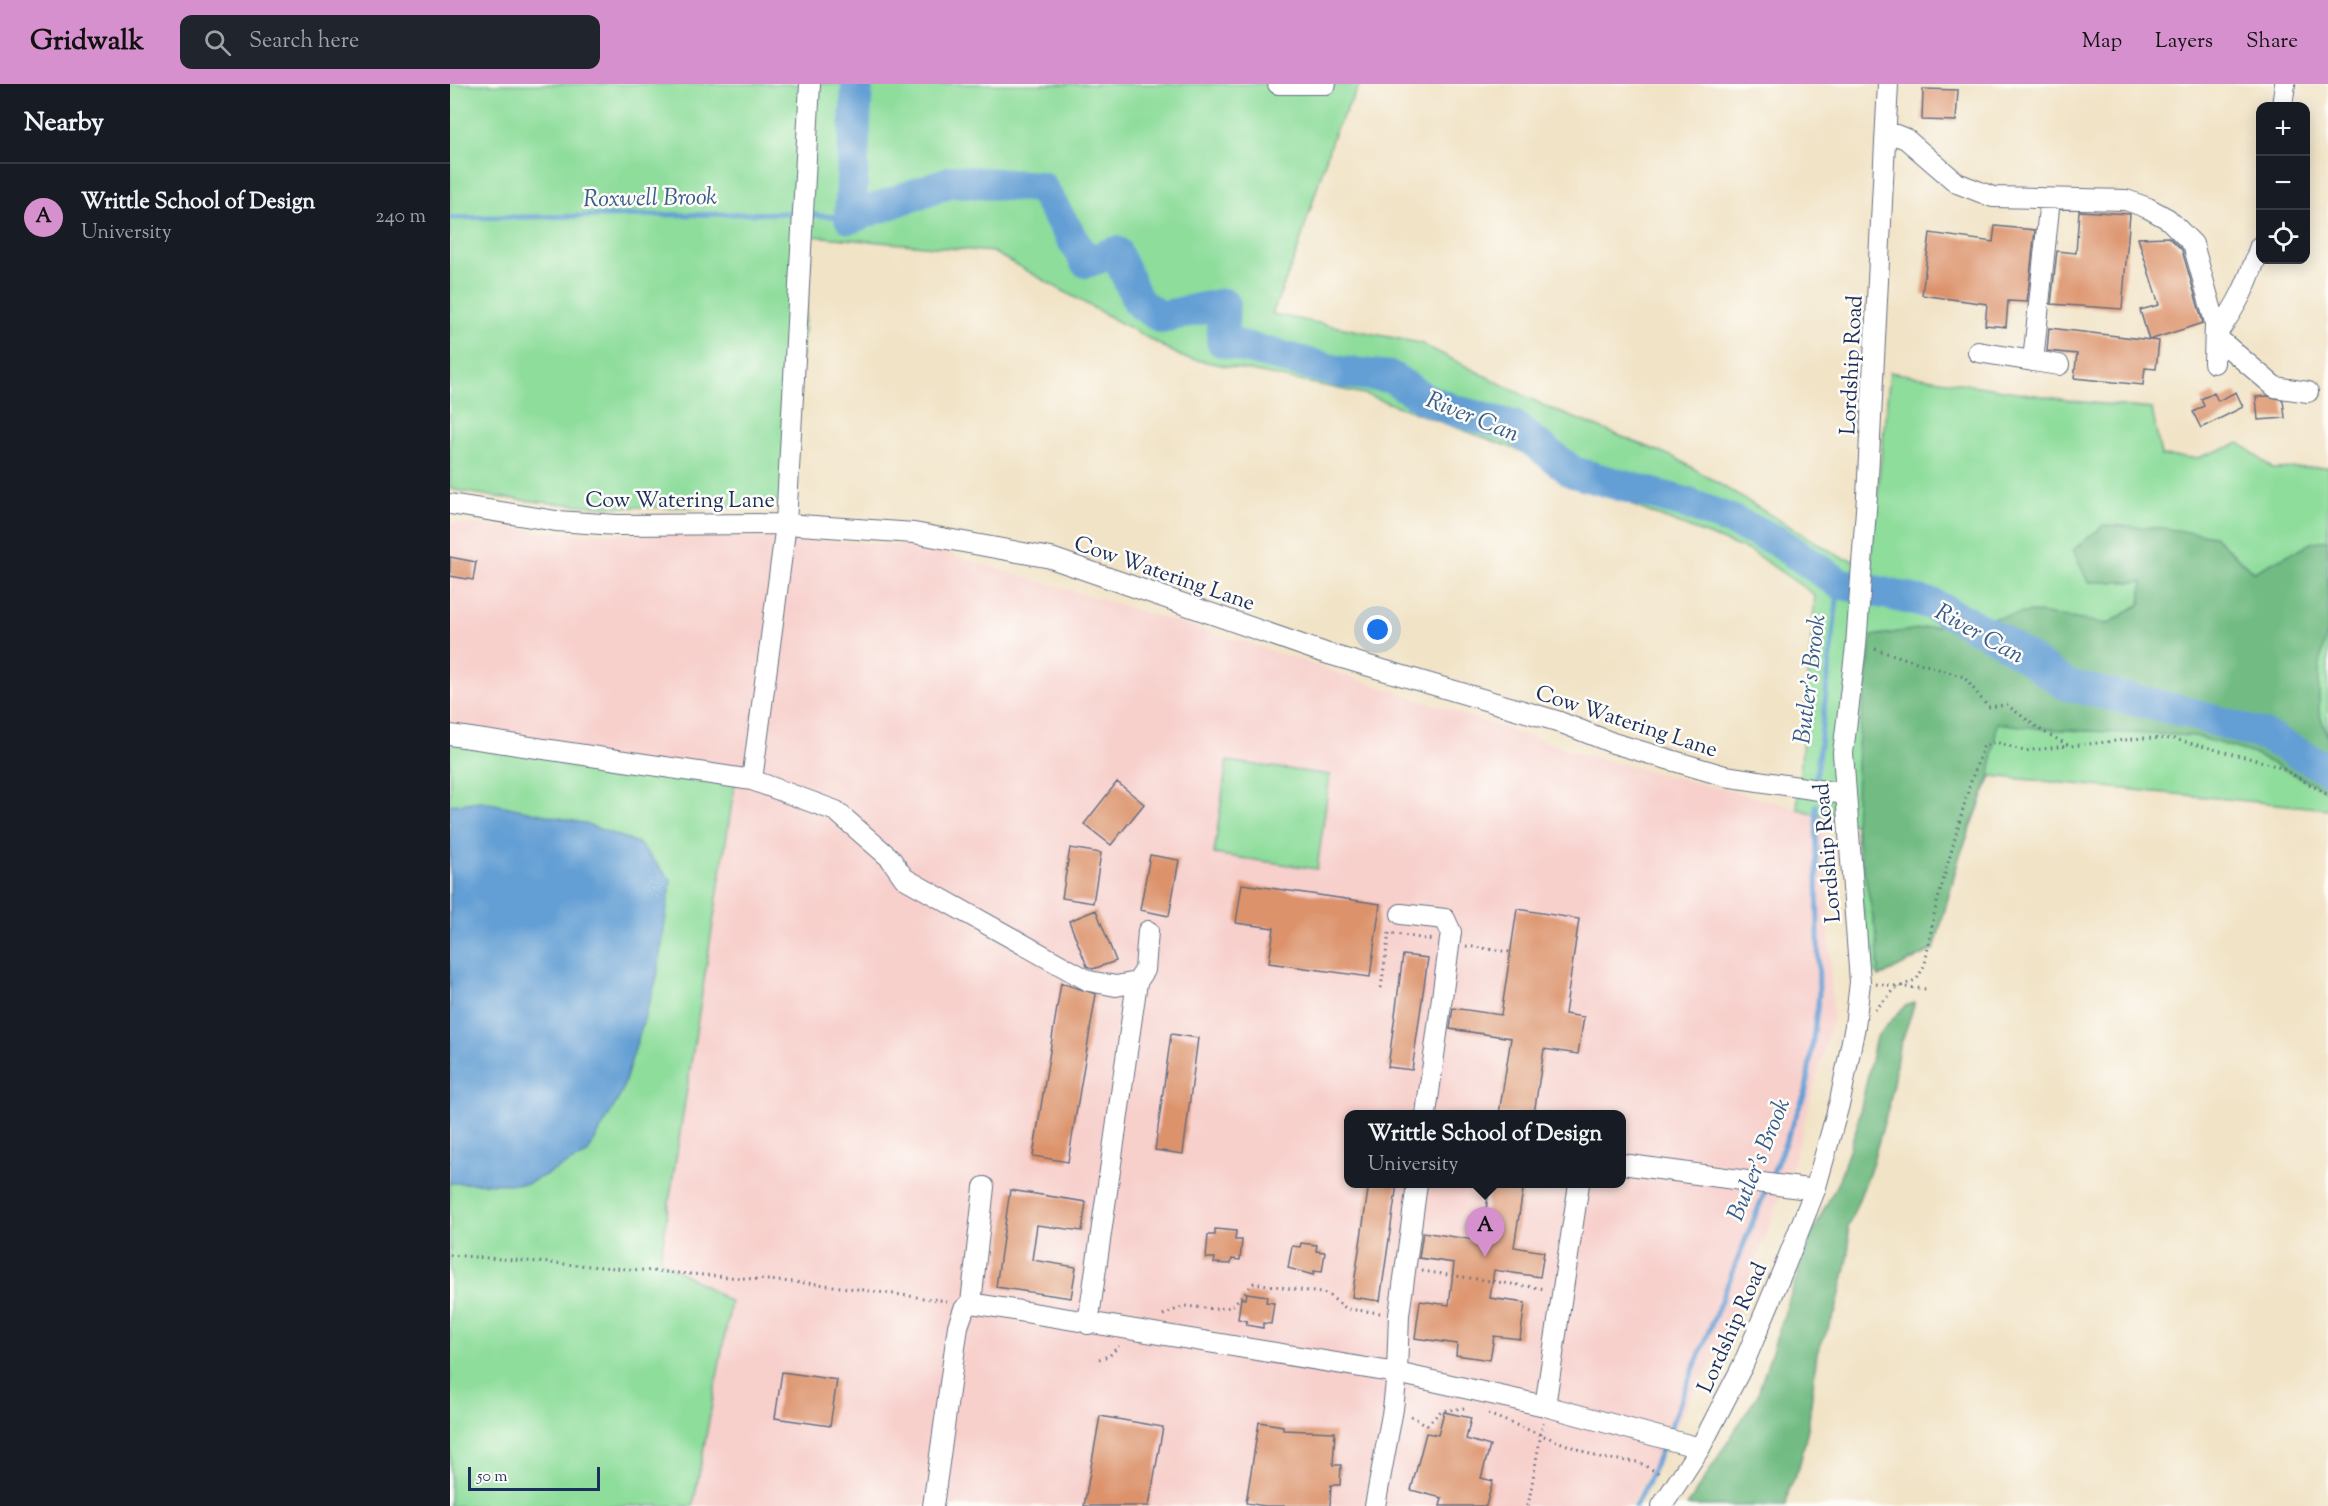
<!DOCTYPE html>
<html lang="en">
<head>
<meta charset="utf-8">
<style>
  :root { --surface:#171b24; --page:#20242c; --text:#f1f3f6; --muted:#9ea1a6; --line:#363941; --accent:#d690ce }
  body { margin:0; font-family:"Sorts Mill Goudy",serif; background:var(--page); color:var(--text) }
  .controls { position:absolute; right:18px; top:18px; display:grid; overflow:hidden; border-radius:12px; box-shadow:0 3px 15px #0003 }
  .controls button { width:54px; height:54px; display:grid; place-items:center; padding:0; border:0; border-bottom:2px solid var(--line); background:var(--surface); color:var(--text); font:30px sans-serif }
  .scale { position:absolute; left:18px; bottom:15px; width:132px; box-sizing:border-box; padding-left:6px; border:3px solid #1b2f5e; border-top:0; font-size:16px; line-height:21px; white-space:nowrap; color:#1b2f5e; -webkit-text-stroke:4px #fdfcf7; paint-order:stroke }
  .you { position:absolute; left:928px; top:546px; width:21px; height:21px; margin:-15px; border:4px solid #fff; border-radius:50%; background:#1a73e8; box-shadow:0 0 0 9px #1a73e833 }
  .badge { display:grid; place-items:center; width:39px; height:39px; border-radius:50%; background:var(--accent); color:#111; font-size:20px; font-weight:700 }
  .pin { position:absolute; translate:-50% -50px; filter:drop-shadow(0 2px 3px #0008) }
  .pin::after { content:''; position:absolute; top:32px; width:21px; height:18px; background:inherit; clip-path:polygon(0 0,100% 0,50% 100%) }
  .popup { position:absolute; left:894px; top:1026px; width:282px; height:78px; box-sizing:border-box; display:grid; place-content:center; border-radius:12px; background:var(--surface); filter:drop-shadow(0 2px 4px #0005); font-size:20px; white-space:nowrap; color:var(--muted) }
  .popup b { font-size:22px; color:var(--text) }
  .popup::after { content:''; position:absolute; left:50%; top:100%; margin-left:-12px; border:12px solid transparent; border-top-color:var(--surface) }
  .list { margin:0; padding:0; list-style:none }
  h2 { display:flex; justify-content:space-between; align-items:center; height:78px; margin:0; padding:0 24px; font-size:26px }
  h2 small { font-size:20px; font-weight:400; color:var(--muted) }
  .list li { display:grid; grid-template-columns:39px 1fr auto; gap:18px; align-items:center; box-sizing:border-box; height:108px; padding:0 24px; border-top:2px solid var(--line) }
  .list b { display:block; font-size:22px; white-space:nowrap }
  .list p { margin:0; font-size:20px; white-space:nowrap; color:var(--muted) }
  .list em { font-size:20px; font-style:normal; color:var(--muted) }
  .icon { flex:none; width:33px; height:33px; fill:none; stroke:currentColor; stroke-width:2; stroke-linecap:round; stroke-linejoin:round }
  .map { position:relative; flex:none; width:1878px; height:1422px; overflow:hidden }
  header { display:flex; align-items:center; gap:36px; box-sizing:border-box; height:84px; padding:0 30px; background:var(--accent); color:#111 }
  header strong { font-size:28px }
  nav { display:flex; gap:33px; margin-inline-start:auto; font-size:21px }
  .search { width:420px; height:54px; background:var(--page); display:flex; align-items:center; gap:15px; box-sizing:border-box; padding:0 21px; border-radius:12px; color:var(--muted); font-size:22px }
  main { display:flex }
  aside { flex:1; background:var(--surface) }
  .map>svg:first-child { display:block }
  .built { fill:#f7d0cc; fill-rule:evenodd }
  .green { fill:#8edd9b; stroke:#54867c; stroke-width:1.5 }
  .forest { fill:#72bc83; stroke:#467670; stroke-width:1.5 }
  .water { fill:#649fd4; stroke:#406799; stroke-width:1.5 }
  .lines { fill:none; stroke-linecap:round; stroke-linejoin:round }
  .stream { stroke:#649fd4; stroke-width:5 }
  .river { stroke:#649fd4; stroke-width:32 }
  .building { fill:#dc926b }
  .minor-casing { stroke:#666e82; stroke-width:22 }
  .path { stroke:#666e82; stroke-width:3; stroke-dasharray:1.5 4.5; stroke-linecap:butt }
  .minor { stroke:#fff; stroke-width:20 }
  .labels { text-anchor:middle; stroke-width:5; stroke-linejoin:round; paint-order:stroke }
  .street-label { font-size:22px; fill:#1b2f5e; stroke:#fdfcf7 }
  .water-label { font-size:24px; font-style:italic; fill:#385c8d; stroke:#fdfcf7 }
</style>
</head>
<body>
<header>
<strong>Gridwalk</strong>
<div class="search"><svg class="icon" aria-label="search" viewBox="0 0 24 24"><circle cx="10" cy="10" r="6"/><path d="M15 15l6 6"/></svg>Search here</div>
<nav><a>Map</a><a>Layers</a><a>Share</a></nav>
</header>
<main>
<aside>
<h2>Nearby<small></small></h2>
<ul class="list">
<li><span class="badge">A</span><div><b>Writtle School of Design</b><p>University</p></div><em>240 m</em></li>
</ul>
</aside>
<div class="map">
<svg width="1878" height="1422" viewBox="0 0 1878 1422">
  <rect width="100%" height="100%" fill="#fdfcf7"/>
  <filter id="ink" filterUnits="userSpaceOnUse"><feTurbulence type="fractalNoise" baseFrequency=".0167" numOctaves="2"/><feDisplacementMap in="SourceGraphic" scale="12" xChannelSelector="R" yChannelSelector="G"/><feConvolveMatrix kernelMatrix="1 2 1 2 8 2 1 2 1" color-interpolation-filters="sRGB"/></filter>
  <filter id="wash" filterUnits="userSpaceOnUse"><feTurbulence type="fractalNoise" baseFrequency=".008" numOctaves="4" result="noise"/><feDisplacementMap in="SourceGraphic" scale="24" xChannelSelector="R" yChannelSelector="G"/><feGaussianBlur stdDeviation="1.35" result="paint"/><feColorMatrix in="noise" values="0 0 0 0 0 0 0 0 0 0 0 0 0 0 0 0 0 1.4 0 .05"/><feComposite in="paint" operator="in"/></filter>
  <g filter="url(#wash)">
    <rect width="100%" height="100%" fill="#f1e3c6"/>
    <!-- built -->
    <path class="built" d="M0,438L98,448L326,454L472,462L804,561L1142,673L1373,730L1383,932L1343,1080L1277,1253L1180,1422H243L281,1218L210,1176L286,693L0,655ZM898,1030H1172V1100H898Z"/>
    <!-- green -->
    <path class="green" d="M0,0H910L884,49L847,168L822,230L970,259L1099,324L1226,374L1392,474L1420,479L1440,288L1623,317L1702,325L1711,372L1747,374L1790,359L1823,385L1878,383V725L1541,692L1509,774L1484,865L1429,893L1423,887L1409,800L1405,740L1347,725L1365,511L1302,468L1191,425L1076,369L914,310L732,273L543,168L362,152L339,419C227,426 111,427 0,405Z
      M0,655L286,693L210,1176L281,1218L243,1422H0Z
      M777,677L880,691L867,785L764,770Z"/>
    <!-- forest -->
    <path class="forest" d="M1654,441L1713,444L1764,452L1804,488L1863,458L1878,456V543L1869,583V628L1878,653V707L1801,669L1745,652L1594,645L1547,639L1540,692L1509,774L1484,865L1429,893L1427,854L1405,740L1408,661L1422,552L1582,528L1658,540L1690,520L1693,498H1638L1623,466Z
      M1465,919L1448,968L1440,1018L1420,1087L1398,1143L1399,1170L1386,1227L1367,1269L1358,1344L1349,1384L1339,1404L1336,1422H1237L1307,1312L1360,1153L1389,1096L1407,1042L1426,953L1455,922Z"/>
    <!-- water -->
    <path class="water" d="M31,717L133,739L188,759L221,796L207,893L171,1010L137,1070L77,1100L0,1099V721Z"/>
    <g class="lines">
      <!-- stream -->
      <path class="stream" d="M0,134L342,129L400,134
        M1366,694L1389,499
        M1320,1096L1356,1007L1369,911L1366,721
        M1185,1422L1198,1398L1316,1105"/>
      <!-- river -->
      <path class="river" d="M407,0L400,134L502,97L591,103L636,178L666,168L689,219L711,233L774,220L772,257L890,288L941,293L973,314L1006,327L1063,342L1123,388L1236,419L1278,435L1327,457L1389,499L1482,520L1549,555L1617,601L1737,628L1816,652L1878,685"/>
    </g>
    <g id="blocks">
      <!-- building -->
      <path class="building" d="M1473,5L1508,6L1506,37L1472,36Z
        M1629,127L1680,130L1672,225L1601,220L1607,167L1626,169Z
        M1545,142L1585,146L1577,218L1558,217L1556,243L1535,241L1537,220L1472,211L1480,149L1543,158Z
        M1719,153L1732,166L1753,239L1699,256L1690,226L1709,221L1688,154Z
        M1599,244L1709,257L1706,285L1695,284L1693,301L1624,294L1627,270L1597,267Z
        M1786,308L1793,323L1751,344L1743,328L1754,322L1751,315L1764,309L1768,317Z
        M1818,312L1833,316L1835,334L1808,336L1806,313Z
        M0,473L26,478L23,496L0,492Z
        M667,698L694,720L661,761L634,740Z
        M620,764L651,769L643,819L612,814Z
        M700,771L729,776L719,832L690,826Z
        M792,800L930,820L920,893L819,879L824,844L786,839Z
        M1067,825L1129,835L1115,930L1134,933L1128,970L1094,965L1084,1030H1049L1061,954L1000,945L1003,924L1051,931Z
        M646,826L666,877L643,885L637,882L619,837Z
        M953,871L978,874L962,986L938,983Z
        M611,899L646,910L618,1078L583,1072Z
        M721,950L748,954L733,1070L705,1066Z
        M919,1100H947L930,1217L902,1213Z
        M1040,1100H1074L1064,1163L1094,1168L1090,1193L1044,1186L1040,1214L1075,1219L1070,1255L1044,1252L1040,1276L1006,1271L1007,1260L965,1254L970,1217L999,1221L1004,1179L969,1174L973,1148L1031,1157Z
        M560,1106L636,1118L632,1147L587,1141L582,1176L626,1183L621,1214L546,1203Z
        M765,1145L786,1147L785,1156H792L790,1176L782,1175L781,1180L764,1179L765,1174H756L758,1151H765Z
        M851,1159L867,1161L866,1167L875,1168L872,1188L864,1187L863,1191L838,1184L842,1162L850,1163Z
        M797,1209L817,1212L816,1218L824,1219L821,1240L813,1239V1244L796,1241L797,1237L788,1235L791,1214L796,1215Z
        M332,1288L387,1296L380,1342L325,1334Z
        M994,1328L1021,1334L1016,1355L1040,1362L1031,1394L1043,1397L1036,1422H990L992,1414L961,1406L976,1349L988,1351Z
        M650,1332L713,1343L699,1422H634Z
        M809,1338L833,1342V1346L885,1348L883,1381H891L890,1401H881L880,1422H815L796,1419Z"/>
    </g>
  </g>
  <g filter="url(#ink)">
    <use href="#blocks" fill-opacity="0" stroke="#666e82" stroke-width="1.5"/>
    <g class="lines">
      <defs>
        <path id="minor" d="M360,0L336,440L302,696L386,727L440,774L454,794L639,897L666,902L687,898L695,886L698,847
          M828,0H876
          M1832,22L1835,0
          M1436,47L1456,55L1507,99L1543,113L1676,116L1698,124L1718,135L1743,160L1765,238L1764,279
          M1810,162C1797,201 1789,219 1765,252L1825,303L1858,308
          M1528,268L1583,277L1600,115
          M1583,277L1609,281
          M0,420L106,437L167,441L336,440L464,449L601,474L875,569L1107,637L1163,659L1275,692L1395,710
          M0,651L302,696
          M951,830L995,835L1001,848L976,1030
          M1172,1080L1365,1106
          M521,1219L947,1289L1095,1322L1250,1364
          M638,1240L687,898
          M1095,1322L1129,1100
          M483,1422L508,1242L514,1225L521,1219L534,1103
          M925,1422L943,1325L947,1289L949,1231L967,1100
          M1212,1422L1250,1364L1293,1281L1336,1179L1365,1106L1390,1017L1405,942L1410,898L1393,669L1406,562L1417,412L1438,0"/>
      </defs>
      <!-- minor casing -->
      <use href="#minor" class="minor-casing"/>
      <!-- path -->
      <path class="path" d="M1425,565L1514,593L1538,623L1557,621L1592,647L1620,662L1693,654L1724,655L1814,678L1833,685L1878,711
        M1016,862L1060,868
        M1426,900L1476,905
        M931,904L939,849L983,856
        M1425,926L1445,905L1467,895L1475,880L1485,826L1520,700L1534,661L1546,658L1574,667L1618,662
        M0,1171L368,1200L497,1217
        M972,1187L1096,1205
        M713,1231L734,1222L767,1225L781,1223L804,1199L877,1210L897,1225L931,1229
        M649,1275L659,1272L669,1262
        M1038,1330L1150,1374L1188,1378L1212,1391
        M961,1332L977,1341L991,1327L1015,1324
        M1078,1422L1093,1338"/>
      <!-- minor -->
      <use href="#minor" class="minor"/>
    </g>
  </g>
  <g class="labels">
    <!-- street labels -->
    <g class="street-label">
      <text transform="translate(1400 281) rotate(-87)" y="8">Lordship Road</text>
      <text x="230" y="423">Cow Watering Lane</text>
      <text transform="translate(715 488) rotate(19)" y="8">Cow Watering Lane</text>
      <text transform="translate(1177 636) rotate(18)" y="8">Cow Watering Lane</text>
      <text transform="translate(1376 769) rotate(-95)" y="8">Lordship Road</text>
      <text transform="translate(1281 1243) rotate(-66)" y="8">Lordship Road</text>
    </g>
    <!-- water labels -->
    <g class="water-label">
      <text transform="translate(200 113) rotate(-1)" y="8">Roxwell Brook</text>
      <text transform="translate(1023 332) rotate(22)" y="8">River Can</text>
      <text transform="translate(1530 549) rotate(29)" y="8">River Can</text>
      <text transform="translate(1359 595) rotate(-83)" y="8">Butler's Brook</text>
      <text transform="translate(1308 1075) rotate(-68)" y="8">Butler's Brook</text>
    </g>
  </g>
</svg>
<div class="controls">
<button>+</button>
<button>−</button>
<button><svg class="icon" aria-label="locate" viewBox="0 0 24 24"><circle cx="12" cy="12" r="6"/><path d="M12 2v4M12 18v4M2 12h4M18 12h4"/></svg></button>
</div>
<div class="scale">50 m</div>
<div class="you"></div>
<div class="pin badge" style="left:1035px;top:1173px">A</div>
<div class="popup"><b>Writtle School of Design</b>University</div>
</div>
</main>
</body>
</html>
